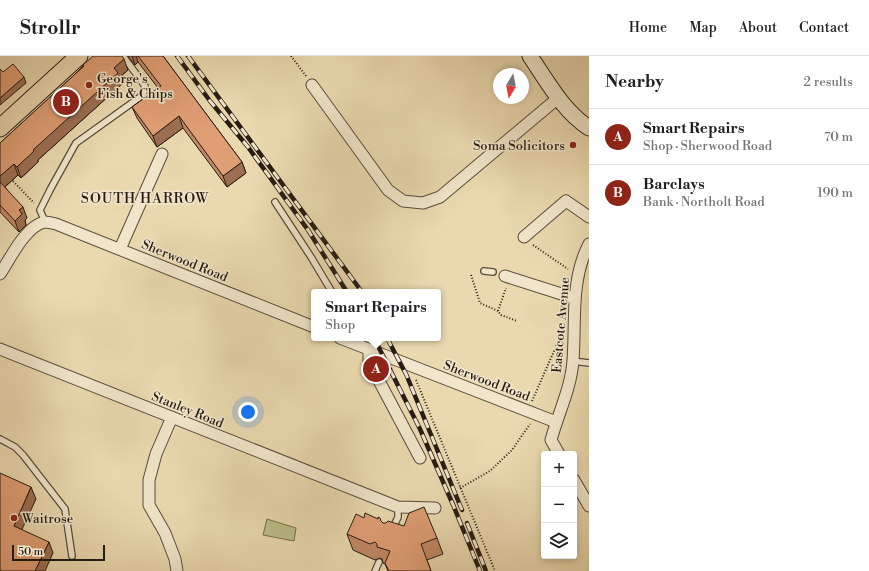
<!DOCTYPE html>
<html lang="en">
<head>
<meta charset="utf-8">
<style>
  :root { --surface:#fff; --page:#f2f2f2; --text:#202124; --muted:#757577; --line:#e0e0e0; --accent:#8f2418 }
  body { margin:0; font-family:"Libre Bodoni",serif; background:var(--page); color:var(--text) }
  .controls { position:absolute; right:12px; bottom:12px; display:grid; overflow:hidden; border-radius:4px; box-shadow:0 2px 6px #0003 }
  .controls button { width:36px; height:36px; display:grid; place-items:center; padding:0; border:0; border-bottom:1px solid var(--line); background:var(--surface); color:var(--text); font:20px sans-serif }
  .compass { position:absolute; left:493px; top:12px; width:36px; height:36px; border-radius:50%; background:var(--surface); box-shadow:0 2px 6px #0003; rotate:190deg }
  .scale { position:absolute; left:12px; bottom:10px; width:93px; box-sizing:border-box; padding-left:4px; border:2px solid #271c14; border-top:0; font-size:11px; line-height:14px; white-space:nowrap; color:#271c14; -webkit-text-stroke:3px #f1e6cb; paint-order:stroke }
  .you { position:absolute; left:248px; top:356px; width:14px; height:14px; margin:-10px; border:3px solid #fff; border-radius:50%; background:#1a73e8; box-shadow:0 0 0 6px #1a73e833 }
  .badge { display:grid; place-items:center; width:26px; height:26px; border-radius:50%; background:var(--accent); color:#fff; font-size:13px; font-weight:700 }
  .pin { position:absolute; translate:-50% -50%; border:2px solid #fff; box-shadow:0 1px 4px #0006 }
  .popup { position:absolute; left:311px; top:233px; width:130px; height:52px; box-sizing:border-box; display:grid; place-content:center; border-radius:4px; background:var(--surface); filter:drop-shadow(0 1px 3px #0005); font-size:13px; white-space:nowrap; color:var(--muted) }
  .popup b { font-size:15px; color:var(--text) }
  .popup::after { content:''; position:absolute; left:50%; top:100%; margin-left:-8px; border:8px solid transparent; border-top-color:var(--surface) }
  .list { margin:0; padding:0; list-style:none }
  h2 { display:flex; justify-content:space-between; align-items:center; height:52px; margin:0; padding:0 16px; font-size:17px }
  h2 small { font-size:13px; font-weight:400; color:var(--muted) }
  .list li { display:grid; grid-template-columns:26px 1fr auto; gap:12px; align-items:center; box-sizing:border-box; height:56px; padding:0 16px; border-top:1px solid var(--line) }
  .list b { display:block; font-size:15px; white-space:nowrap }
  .list p { margin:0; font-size:13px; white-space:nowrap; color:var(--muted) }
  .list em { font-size:13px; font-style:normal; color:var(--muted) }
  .icon { flex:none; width:22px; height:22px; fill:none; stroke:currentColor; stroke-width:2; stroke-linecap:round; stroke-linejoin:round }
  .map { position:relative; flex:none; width:589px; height:515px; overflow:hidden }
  header { display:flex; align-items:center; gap:24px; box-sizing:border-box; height:56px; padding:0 20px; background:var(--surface); border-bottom:1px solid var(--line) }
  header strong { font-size:19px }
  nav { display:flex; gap:22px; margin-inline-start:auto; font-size:14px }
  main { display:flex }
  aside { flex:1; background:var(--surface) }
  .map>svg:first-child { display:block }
  .green { fill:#bbbe88; stroke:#716d4e }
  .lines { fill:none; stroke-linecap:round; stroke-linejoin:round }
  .lane-casing { stroke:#584b3b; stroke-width:8 }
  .street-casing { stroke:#584b3b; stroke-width:13 }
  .secondary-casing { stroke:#271c14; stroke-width:17 }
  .primary-casing { stroke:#271c14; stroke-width:19 }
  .path { stroke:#271c14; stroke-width:2; stroke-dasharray:1 2; stroke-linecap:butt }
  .lane { stroke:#f1e6cb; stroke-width:5.5 }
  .street { stroke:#f1e6cb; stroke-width:11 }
  .secondary { stroke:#f1e6cb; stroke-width:15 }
  .primary { stroke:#ead9af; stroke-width:17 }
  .rail-casing { stroke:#271c14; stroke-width:4.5 }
  .rail { stroke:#f1e6cb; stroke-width:3; stroke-dasharray:9; stroke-linecap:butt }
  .wall { fill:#c18865; stroke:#271c14 }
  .shaded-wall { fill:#9d6f52; stroke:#271c14 }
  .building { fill:#e09e75; stroke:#271c14 }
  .poi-dot { fill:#8f2418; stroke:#f1e6cb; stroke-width:1.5 }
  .labels { text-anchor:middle; stroke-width:3; stroke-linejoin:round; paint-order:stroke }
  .poi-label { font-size:13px; fill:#271c14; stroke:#f1e6cb; text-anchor:start }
  .street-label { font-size:13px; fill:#271c14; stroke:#f1e6cb }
  .neighbourhood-label { font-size:14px; letter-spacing:1px; fill:#271c14; stroke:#f1e6cb }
</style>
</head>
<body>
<header>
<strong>Strollr</strong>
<nav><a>Home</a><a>Map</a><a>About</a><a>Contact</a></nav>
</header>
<main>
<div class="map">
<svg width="589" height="515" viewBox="0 0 589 515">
  <rect width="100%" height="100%" fill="#ead9af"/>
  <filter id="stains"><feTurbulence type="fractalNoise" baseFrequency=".005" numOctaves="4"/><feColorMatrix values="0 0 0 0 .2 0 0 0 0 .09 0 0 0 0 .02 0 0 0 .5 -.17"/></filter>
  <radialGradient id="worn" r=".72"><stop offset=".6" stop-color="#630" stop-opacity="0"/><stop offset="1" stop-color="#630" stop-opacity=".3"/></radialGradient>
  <!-- green -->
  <path class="green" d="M267,463L296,472L294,485L263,479Z"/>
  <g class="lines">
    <defs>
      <path id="lane" d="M275,146L311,201L332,236
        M45,166L40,154L51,132L76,87L143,39L145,30L123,0
        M484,215L493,216
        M573,305L589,307
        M0,383L15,391L23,399L65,453L72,500
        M392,474L398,461V451
        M375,515L379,506"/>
      <path id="street" d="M312,29L388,134L403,145L423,147L440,141L558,42
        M524,181L566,145L589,161
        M120,193L162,98
        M0,218C10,203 25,171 44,166C47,166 52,167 56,168L314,271
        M505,220L574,242
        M340,282L556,366
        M0,293L398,451L435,452
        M369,293V306L420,402
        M172,361L156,398L149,424V449L165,477L175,503L177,515
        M559,398L551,384C558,358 571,332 573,305C576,265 570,225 589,188
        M574,424L589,450"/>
      <path id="secondary" d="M530,0C547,25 563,55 589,72"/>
      <path id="primary" d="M0,72L79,0"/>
    </defs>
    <!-- lane casing -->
    <use href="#lane" class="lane-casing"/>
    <!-- street casing -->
    <use href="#street" class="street-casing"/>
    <!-- secondary casing -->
    <use href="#secondary" class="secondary-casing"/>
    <!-- primary casing -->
    <use href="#primary" class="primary-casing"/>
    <!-- path -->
    <path class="path" d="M291,0L306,20
      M11,123L34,147
      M533,189L568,213
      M471,219L480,247L498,255L501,259L517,265
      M498,255L506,232
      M416,324L495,515
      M532,345L562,277
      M460,432L490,415L512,394L530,368"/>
    <!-- lane -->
    <use href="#lane" class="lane"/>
    <!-- street -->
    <use href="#street" class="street"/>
    <!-- secondary -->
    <use href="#secondary" class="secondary"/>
    <!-- primary -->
    <use href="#primary" class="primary"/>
    <defs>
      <path id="rail" d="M177,0L210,45L248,91L308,174L347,236
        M188,0L362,236
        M374,282L420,373L454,451L480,515
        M387,282L406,318L462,454
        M467,467L486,515"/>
    </defs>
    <!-- rail casing -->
    <use href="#rail" class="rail-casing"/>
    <!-- rail -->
    <use href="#rail" class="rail"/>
  </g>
  <!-- wall -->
  <path class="wall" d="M128,0H163L242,106L246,117L227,131L183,72L157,91L137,62L132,51L158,32L138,6L135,9Z
    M83,9L128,14L120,21L122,28L38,104V106L21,122L18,119L5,131L27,162L25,164L26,169L19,176L0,156V87L72,21L83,10Z
    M364,462L437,482L443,498L427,504L431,515H388L385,508L383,507L382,503L380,502L375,504L353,494L347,478Z"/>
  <!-- shaded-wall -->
  <path class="shaded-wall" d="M132,0H136L138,6L135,9Z
    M124,3L128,14L120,21L122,28L38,104V106L21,122L17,111L33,94L114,12Z
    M24,21L26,27L0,49V42Z
    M179,60L183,72L157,91L153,80Z
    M242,106L246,117L227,131L223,120Z
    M14,108L18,119L1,134L0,130V120Z
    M23,151L27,162L25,164L26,169L19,176L15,165L19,154Z
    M31,431L36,443L18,482L14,470Z
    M49,486L53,497L45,515H35Z"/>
  <!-- building -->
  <path class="building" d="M93,0H122L124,3L114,12L118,17L33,94L34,95L17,111L14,108L0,120V87L84,10L83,9Z
    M138,0H163L242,106L223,120L179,60L153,80L132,51L161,30Z
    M13,8L24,21L0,42V13L3,16Z
    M0,126L23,151L19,154L22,158L15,165L0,149Z
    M0,417L31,431L14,470L49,486L35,515H0Z
    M424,451L437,482L421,488L431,515H389L385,507L390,495L377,491V488L375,486L370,488L347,478L356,458L364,462L365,457L378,463V461L380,462L381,465L383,467H386L388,465L404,470L409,457Z"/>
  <!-- markers -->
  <g class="poi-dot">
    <circle cx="89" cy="29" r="4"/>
    <circle cx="573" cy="89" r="4"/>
    <circle cx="14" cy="462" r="4"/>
  </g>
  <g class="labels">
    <!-- poi labels -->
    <g class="poi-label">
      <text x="97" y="27">George's<tspan x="97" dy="15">Fish &amp; Chips</tspan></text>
      <text x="565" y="94" text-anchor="end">Soma Solicitors</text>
      <text x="22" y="467">Waitrose</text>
    </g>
    <!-- street labels -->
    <g class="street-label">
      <text transform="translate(185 204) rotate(22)" y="5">Sherwood Road</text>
      <text transform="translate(560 269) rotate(-85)" y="5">Eastcote Avenue</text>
      <text transform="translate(487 324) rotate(21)" y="5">Sherwood Road</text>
      <text transform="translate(188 353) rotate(22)" y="5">Stanley Road</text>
    </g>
    <!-- neighbourhood labels -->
    <g class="neighbourhood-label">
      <text x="145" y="147">SOUTH HARROW</text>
    </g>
  </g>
  <rect width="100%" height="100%" filter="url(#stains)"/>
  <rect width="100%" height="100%" fill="url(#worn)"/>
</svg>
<div class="controls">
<button>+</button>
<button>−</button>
<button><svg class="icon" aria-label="layers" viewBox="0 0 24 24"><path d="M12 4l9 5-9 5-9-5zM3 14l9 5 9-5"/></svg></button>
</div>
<svg class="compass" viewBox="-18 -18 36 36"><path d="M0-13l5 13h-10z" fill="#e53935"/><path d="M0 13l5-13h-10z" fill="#757577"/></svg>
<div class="scale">50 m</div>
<div class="you"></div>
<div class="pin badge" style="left:376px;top:313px">A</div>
<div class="popup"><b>Smart Repairs</b>Shop</div>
<div class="pin badge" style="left:66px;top:46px">B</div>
</div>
<aside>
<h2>Nearby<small>2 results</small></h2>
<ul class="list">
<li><span class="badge">A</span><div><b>Smart Repairs</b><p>Shop · Sherwood Road</p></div><em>70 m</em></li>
<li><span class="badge">B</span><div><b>Barclays</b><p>Bank · Northolt Road</p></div><em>190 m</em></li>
</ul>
</aside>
</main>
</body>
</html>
